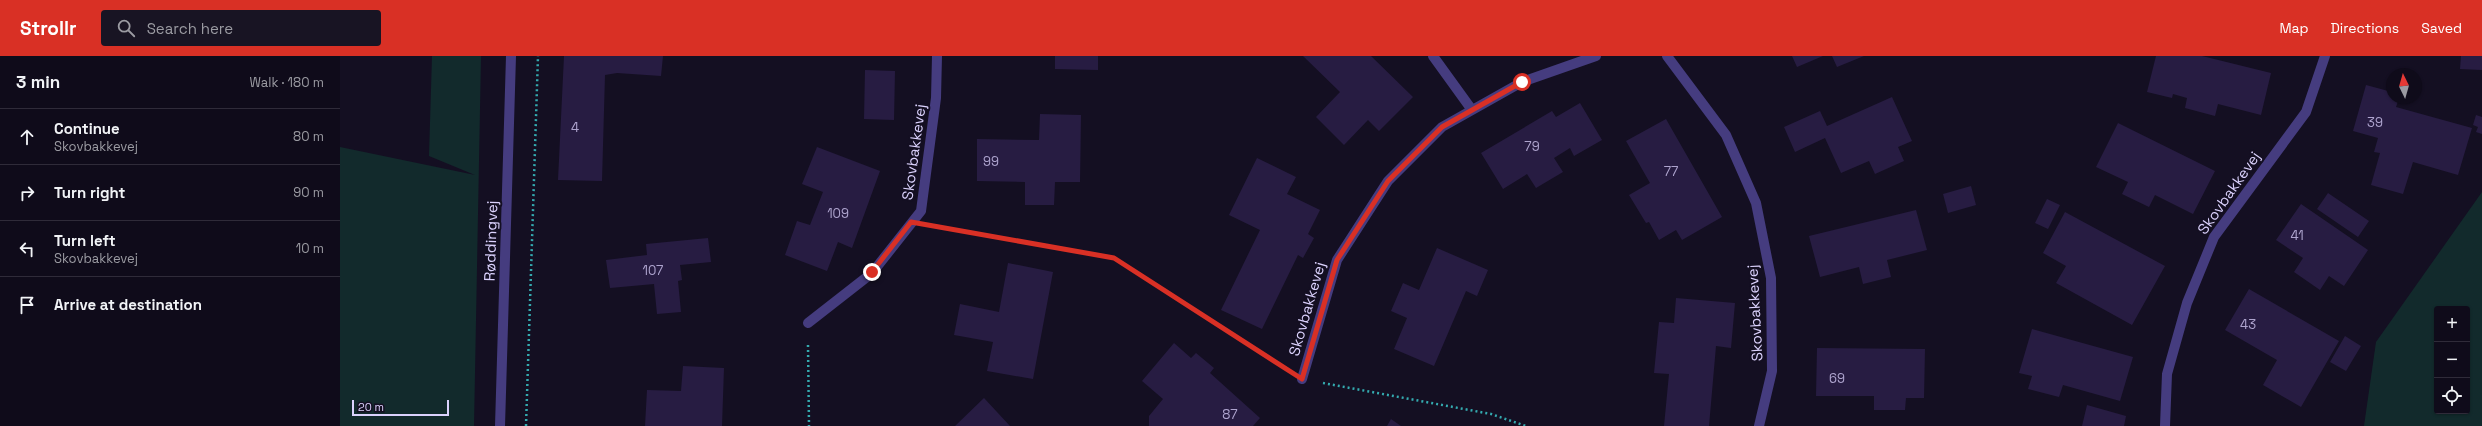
<!DOCTYPE html>
<html lang="en">
<head>
<meta charset="utf-8">
<style>
  :root { --surface:#0f0b1a; --page:#181423; --text:#f1f3f6; --muted:#9b9ba2; --line:#2f2b39; --accent:#d93025 }
  body { margin:0; font-family:"Space Grotesk",sans-serif; background:var(--page); color:var(--text) }
  .controls { position:absolute; right:12px; bottom:12px; display:grid; overflow:hidden; border-radius:4px; box-shadow:0 1px 3px #0004 }
  .controls button { width:36px; height:36px; display:grid; place-items:center; padding:0; border:0; border-bottom:1px solid var(--line); background:var(--surface); color:var(--text); font:20px sans-serif }
  .compass { position:absolute; left:2046px; top:12px; width:36px; height:36px; border-radius:50%; background:var(--surface); box-shadow:0 1px 3px #0004; rotate:355deg }
  .scale { position:absolute; left:12px; bottom:10px; width:97px; box-sizing:border-box; padding-left:4px; border:2px solid #dbd2fd; border-top:0; font-size:11px; line-height:14px; white-space:nowrap; color:#dbd2fd; -webkit-text-stroke:3px #140f22; paint-order:stroke }
  .stop { position:absolute; width:12px; height:12px; margin:-9px; border:3px solid #d93025; border-radius:50%; background:#fff }
  .stop.end { background:#d93025; border-color:#fff; box-shadow:0 1px 4px #0008 }
  .list { margin:0; padding:0; list-style:none }
  h2 { display:flex; justify-content:space-between; align-items:center; height:52px; margin:0; padding:0 16px; font-size:17px }
  h2 small { font-size:13px; font-weight:400; color:var(--muted) }
  .list li { display:grid; grid-template-columns:26px 1fr auto; gap:12px; align-items:center; box-sizing:border-box; height:56px; padding:0 16px; border-top:1px solid var(--line) }
  .list b { display:block; font-size:15px; white-space:nowrap }
  .list p { margin:0; font-size:13px; white-space:nowrap; color:var(--muted) }
  .list em { font-size:13px; font-style:normal; color:var(--muted) }
  .icon { flex:none; width:22px; height:22px; fill:none; stroke:currentColor; stroke-width:2; stroke-linecap:round; stroke-linejoin:round }
  .map { position:relative; flex:none; width:2142px; height:370px; overflow:hidden }
  header { display:flex; align-items:center; gap:24px; box-sizing:border-box; height:56px; padding:0 20px; background:var(--accent); color:#fff }
  header strong { font-size:19px }
  nav { display:flex; gap:22px; margin-inline-start:auto; font-size:14px }
  .search { width:280px; height:36px; background:var(--page); display:flex; align-items:center; gap:10px; box-sizing:border-box; padding:0 14px; border-radius:4px; color:var(--muted); font-size:15px }
  main { display:flex }
  aside { flex:1; background:var(--surface) }
  .map>svg:first-child { display:block }
  .green { fill:#122a2c; fill-rule:evenodd }
  .building { fill:#271c42 }
  .lines { fill:none; stroke-linecap:round; stroke-linejoin:round }
  .path { stroke:#34aaaf; stroke-width:2.5; stroke-dasharray:2 3; stroke-linecap:butt }
  .minor { stroke:#453c7f; stroke-width:10 }
  .route { stroke:#d93025; stroke-width:5 }
  .labels { text-anchor:middle; stroke-width:4; stroke-linejoin:round; paint-order:stroke }
  .number-label { font-size:13px; fill:#aea4ce }
  .street-label { font-size:15px; fill:#dbd2fd; stroke:#140f22 }
</style>
</head>
<body>
<header>
<strong>Strollr</strong>
<div class="search"><svg class="icon" aria-label="search" viewBox="0 0 24 24"><circle cx="10" cy="10" r="6"/><path d="M15 15l6 6"/></svg>Search here</div>
<nav><a>Map</a><a>Directions</a><a>Saved</a></nav>
</header>
<main>
<aside>
<h2>3 min<small>Walk · 180 m</small></h2>
<ul class="list">
<li><svg class="icon" aria-label="ahead" viewBox="0 0 24 24"><path d="M12 20V5M6 11l6-6 6 6"/></svg><div><b>Continue</b><p>Skovbakkevej</p></div><em>80 m</em></li>
<li><svg class="icon" aria-label="right" viewBox="0 0 24 24"><path d="M7 20v-9h11M14 6l5 5-5 5"/></svg><div><b>Turn right</b></div><em>90 m</em></li>
<li><svg class="icon" aria-label="left" viewBox="0 0 24 24"><path d="M17 20v-9H6M10 6l-5 5 5 5"/></svg><div><b>Turn left</b><p>Skovbakkevej</p></div><em>10 m</em></li>
<li><svg class="icon" aria-label="arrive" viewBox="0 0 24 24"><path d="M6 21V4h12l-3 4 3 4H6"/></svg><div><b>Arrive at destination</b></div></li>
</ul>
</aside>
<div class="map">
<svg width="2142" height="370" viewBox="0 0 2142 370">
  <rect width="100%" height="100%" fill="#140f22"/>
  <!-- green -->
  <path class="green" d="M92,0H141L134,370H0V91L135,119L89,100Z
    M2142,136V370H2024L2036,286ZM2097,253H2127V355H2097Z"/>
  <!-- building -->
  <path class="building" d="M224,0H323L321,20L277,17L265,19L262,125L218,124Z
    M715,0H758V14L715,13Z
    M963,0H1031L1073,41L1039,75L1028,64L1004,89L976,61L1000,36Z
    M1452,0H1483L1457,11Z
    M1492,0H1524L1497,11Z
    M1816,0H1862L1931,17L1921,59L1878,48L1875,60L1845,52L1847,42L1833,38L1832,42L1807,36Z
    M2121,0H2142V14L2120,13Z
    M525,14L555,15L554,64L524,63Z
    M2026,29L2052,36V42H2059L2056,51L2132,72L2118,119L2073,106L2063,138L2031,129L2040,97L2034,96L2038,82L2013,75Z
    M1552,41L1572,85L1558,91L1564,105L1535,118L1529,105L1501,117L1485,82L1455,96L1444,71L1480,55L1487,70Z
    M1240,47L1262,84L1234,100L1230,92L1214,102L1223,116L1196,132L1187,118L1163,133L1141,97L1212,55L1216,61Z
    M700,58L741,59L740,126H715L714,149H685V126L637,125V83L699,84Z
    M2136,59L2142,61V78L2136,76L2138,71L2133,69Z
    M1326,63L1382,161L1342,184L1336,174L1319,184L1309,166L1306,167L1289,139L1310,127L1286,85Z
    M1778,67L1875,115L1853,158L1815,139L1809,151L1782,138L1788,126L1756,111Z
    M477,91L540,115L512,192L498,186L487,215L445,199L457,165L470,169L483,136L462,128Z
    M917,102L956,121L947,138L980,154L968,178L974,182L963,202L958,199L922,273L881,254L920,174L889,159Z
    M1631,130L1636,149L1608,157L1603,138Z
    M1988,137L2029,165L2018,181L1977,153Z
    M1707,143L1720,149L1708,173L1695,167Z
    M1961,148L2028,194L2004,230L1989,220L1980,234L1954,216L1963,202L1936,184Z
    M1576,154L1587,194L1547,204L1551,221L1523,228L1519,211L1480,221L1469,180Z
    M1725,156L1825,210L1792,269L1716,227L1726,210L1703,197Z
    M368,182L371,206L340,209L342,224L338,225L341,256L317,258L314,228L270,232L266,204L307,199L306,188Z
    M1097,192L1148,214L1137,240L1126,235L1094,310L1054,293L1067,262L1051,255L1063,227L1079,234Z
    M668,207L713,216L693,323L647,315L653,286L614,279L620,248L659,256Z
    M1909,233L1999,285L1961,351L1923,329L1937,304L1885,274Z
    M1336,242L1395,247L1391,292L1376,290L1369,370H1324L1329,318L1314,317L1319,266L1334,267Z
    M1692,273L1793,301L1780,345L1723,329L1719,341L1688,333L1692,320L1679,317Z
    M2005,280L2021,290L2006,315L1990,306Z
    M834,287L851,302L856,297L874,312L870,317L920,362L913,370H809V360L823,343L802,325Z
    M1477,292L1585,293L1584,342H1566L1565,354H1534V340H1476Z
    M343,310L384,312L382,370H305L307,334L341,335Z
    M644,342L670,370H615Z
    M1747,349L1786,360L1784,370H1742Z
    M1051,363L1061,370H1047Z"/>
  <g class="lines">
    <!-- path -->
    <path class="path" d="M598,171L774,202L942,310
      M468,289L469,370
      M983,327L1151,358L1186,370
      M186,370L198,0"/>
    <!-- minor -->
    <path class="minor" d="M1093,0L1132,54
      M1327,0L1386,79L1416,147L1431,222L1432,315L1419,370
      M468,267L532,217L581,155L596,42L597,0
      M962,323L997,204L1048,125L1102,71L1182,26L1256,0
      M160,370L171,0
      M1825,370L1827,318L1847,247L1874,181L1966,56L1985,0"/>
  </g>
  <g class="lines">
    <!-- route -->
    <path class="route" d="M532,216L571,166L774,202L962,323L997,204L1048,125L1102,71L1182,26"/>
  </g>
  <g class="labels">
    <!-- number labels -->
    <g class="number-label">
      <text x="2035" y="71">39</text>
      <text x="235" y="76">4</text>
      <text x="1192" y="95">79</text>
      <text x="651" y="110">99</text>
      <text x="1331" y="120">77</text>
      <text x="498" y="162">109</text>
      <text x="1957" y="184">41</text>
      <text x="313" y="219">107</text>
      <text x="1908" y="273">43</text>
      <text x="1497" y="327">69</text>
      <text x="890" y="363">87</text>
    </g>
    <!-- street labels -->
    <g class="street-label">
      <text transform="translate(574 96) rotate(-82)" y="5">Skovbakkevej</text>
      <text transform="translate(1889 137) rotate(-55)" y="5">Skovbakkevej</text>
      <text transform="translate(151 185) rotate(-88)" y="5">Røddingvej</text>
      <text transform="translate(967 253) rotate(-74)" y="5">Skovbakkevej</text>
      <text transform="translate(1415 257) rotate(-93)" y="5">Skovbakkevej</text>
    </g>
  </g>
</svg>
<div class="controls">
<button>+</button>
<button>−</button>
<button><svg class="icon" aria-label="locate" viewBox="0 0 24 24"><circle cx="12" cy="12" r="6"/><path d="M12 2v4M12 18v4M2 12h4M18 12h4"/></svg></button>
</div>
<svg class="compass" viewBox="-18 -18 36 36"><path d="M0-13l5 13h-10z" fill="#e53935"/><path d="M0 13l5-13h-10z" fill="#9b9ba2"/></svg>
<div class="scale">20 m</div>
<div class="stop" style="left:1182px;top:26px"></div>
<div class="stop end" style="left:532px;top:216px"></div>
</div>
</main>
</body>
</html>
